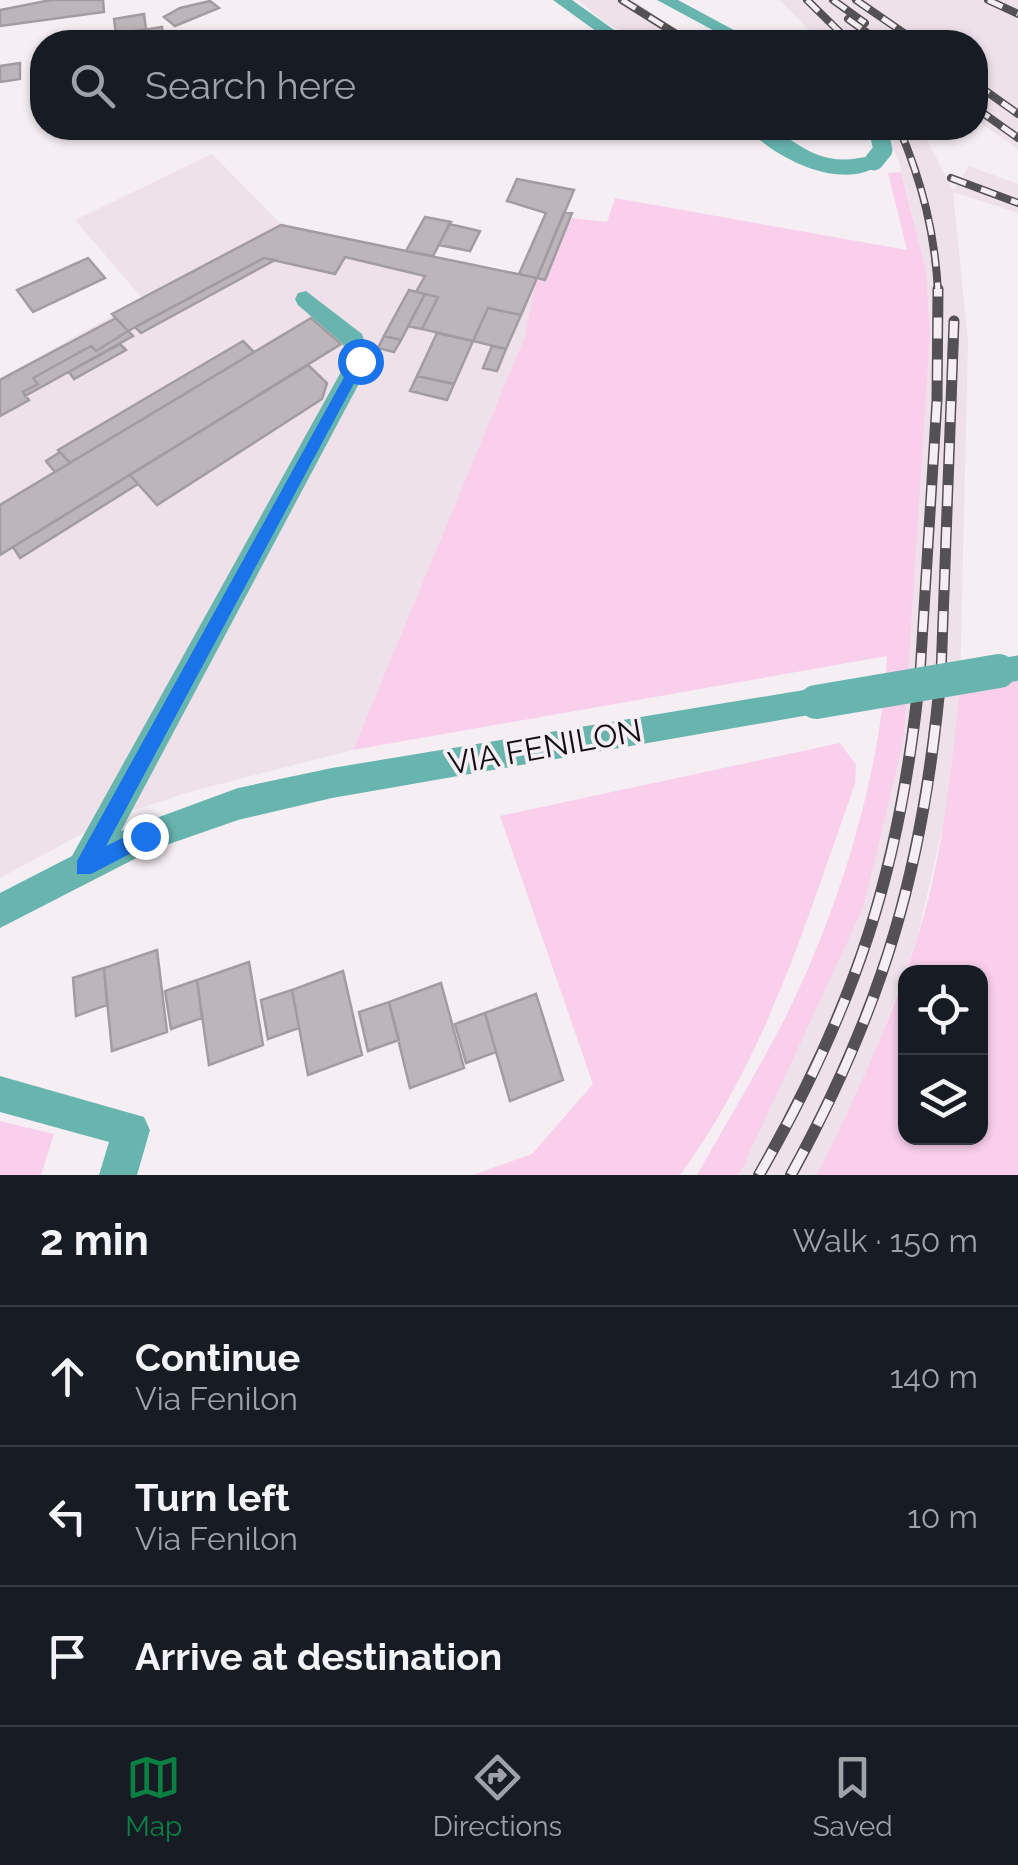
<!DOCTYPE html>
<html lang="en">
<head>
<meta charset="utf-8">
<style>
  :root { --surface:#171b24; --page:#242831; --text:#f1f3f6; --muted:#9ea1a6; --line:#363941; --accent:#0b8043 }
  body { margin:0; font-family:Raleway,sans-serif; background:var(--page); color:var(--text) }
  .controls { position:absolute; right:30px; bottom:30px; display:grid; overflow:hidden; border-radius:20px; box-shadow:0 2px 8px #0004 }
  .controls button { width:90px; height:90px; display:grid; place-items:center; padding:0; border:0; border-bottom:2px solid var(--line); background:var(--surface); color:var(--text); font:50px sans-serif }
  .stop { position:absolute; width:30px; height:30px; margin:-22px; border:8px solid #1a73e8; border-radius:50%; background:#fff }
  .stop.end { background:#1a73e8; border-color:#fff; box-shadow:0 2px 10px #0008 }
  .list { margin:0; padding:0; list-style:none }
  h2 { display:flex; justify-content:space-between; align-items:center; height:130px; margin:0; padding:0 40px; font-size:42px }
  h2 small { font-size:32px; font-weight:400; color:var(--muted) }
  .list li { display:grid; grid-template-columns:65px 1fr auto; gap:30px; align-items:center; box-sizing:border-box; height:140px; padding:0 40px; border-top:2px solid var(--line) }
  .list b { display:block; font-size:38px; white-space:nowrap }
  .list p { margin:0; font-size:32px; white-space:nowrap; color:var(--muted) }
  .list em { font-size:32px; font-style:normal; color:var(--muted) }
  .icon { flex:none; width:55px; height:55px; fill:none; stroke:currentColor; stroke-width:2; stroke-linecap:round; stroke-linejoin:round }
  .map { position:relative; flex:none; width:1018px; height:1175px; overflow:hidden }
  .search { position:absolute; background:var(--surface); box-shadow:0 2px 8px #0004; left:30px; right:30px; top:30px; height:110px; display:flex; align-items:center; gap:25px; box-sizing:border-box; padding:0 35px; border-radius:40px; color:var(--muted); font-size:38px }
  .sheet { height:550px; background:var(--surface) }
  nav { display:flex; justify-content:space-around; align-items:center; box-sizing:border-box; height:140px; border-top:2px solid var(--line); background:var(--surface); font-size:28px; color:var(--muted) }
  nav a { display:grid; justify-items:center; gap:5px }
  nav .on { color:var(--accent) }
  .map>svg:first-child { display:block }
  .built { fill:#efe1ea }
  .green { fill:#f9cfec; fill-rule:evenodd }
  .building { fill:#bcb6ba; stroke:#a29ca0; stroke-width:2.5 }
  .lines { fill:none; stroke-linecap:round; stroke-linejoin:round }
  .minor { fill:#68b5b0; fill-rule:evenodd }
  .rail-far2-casing { stroke:#545154; stroke-width:8 }
  .rail-far1-casing { stroke:#545154; stroke-width:11 }
  .rail-casing { stroke:#545154; stroke-width:12 }
  .rail-far2 { stroke:#f5eef3; stroke-width:5; stroke-dasharray:16; stroke-linecap:butt }
  .rail-far1 { stroke:#f5eef3; stroke-width:8; stroke-dasharray:21; stroke-linecap:butt }
  .rail { stroke:#f5eef3; stroke-width:9; stroke-dasharray:28; stroke-linecap:butt }
  .minor-bridge-far2 { stroke:#68b5b0; stroke-width:19 }
  .minor-bridge-far1 { stroke:#68b5b0; stroke-width:25 }
  .minor-bridge { stroke:#68b5b0; stroke-width:34 }
  .route { fill:#1a73e8 }
  .labels { text-anchor:middle; stroke-width:8; stroke-linejoin:round; paint-order:stroke }
  .street-label { font-size:32px; fill:#110f11; stroke:#f5eef3 }
</style>
</head>
<body>
<div class="map">
<svg width="1018" height="1175" viewBox="0 0 1018 1175">
  <rect width="100%" height="100%" fill="#f5eef3"/>
  <!-- built -->
  <path class="built" d="M578,0H634L665,23L702,42H644L604,22Z
    M779,0H1018V149L976,120V42H821Z
    M885,128H921L953,190L969,166L1018,184V213L953,192L968,342L960,685L947,808L917,939L866,1078L817,1175H737L904,739L930,333L926,270L900,165Z
    M212,154L283,226L535,285L525,336L353,750L189,792L113,817L0,878V378L143,299L75,220Z"/>
  <!-- green -->
  <path class="green" d="M901,172L926,270L930,334L904,739L863,908L742,1169L737,1175H697C726,1124 756,1074 783,1022C837,916 881,776 887,656L353,750L525,336L535,285L572,218L607,222L615,198L907,250L888,173Z
    M1018,677V1175H817C855,1099 890,1023 916,942C943,860 951,771 960,685ZM906,972H980V1138H906Z
    M840,743L856,765L855,784C806,921 767,1056 680,1175H473L532,1154L593,1084L500,816Z
    M0,1121L54,1134L41,1175H0Z"/>
  <!-- building -->
  <path class="building" d="M51,0H103L104,12L0,26V10Z
    M210,1L219,8L175,26L164,17L180,8Z
    M144,14L146,29L116,34L114,19Z
    M162,27L163,36L133,40L132,32Z
    M20,63V79L0,82V66Z
    M517,179L574,190L537,278L519,274L546,213L507,201Z
    M564,212L572,213L545,280L537,278Z
    M425,217L451,222L433,256L406,251Z
    M449,224L480,231L470,251L439,245Z
    M281,225L406,251L537,278L521,315L488,308L473,341L422,329L438,297L416,292L425,276L345,257L335,274L264,258L128,331L112,314Z
    M88,258L105,278L33,312L17,290Z
    M264,258L275,260L141,333L135,327Z
    M409,290L425,294L401,340L384,336Z
    M425,294L438,297L422,329L408,326Z
    M488,308L521,315L506,349L473,341Z
    M116,318L128,331L96,351L91,346L33,378L38,384L23,392L29,400L0,416V380Z
    M311,318L341,344L0,555V505Z
    M128,331L133,336L25,396L23,392L38,384L33,378L91,346L96,351Z
    M437,333L473,341L454,384L417,376Z
    M384,336L401,340L394,352L378,348Z
    M243,341L254,352L70,463L58,450Z
    M120,344L126,350L74,379L69,372Z
    M492,346L506,349L497,371L483,368Z
    M308,365L327,383L322,399L157,505L130,475Z
    M417,376L454,384L447,400L410,391Z
    M60,452L70,463L55,472L46,461Z
    M130,475L138,484L20,558L13,547Z
    M157,950L167,1032L112,1051L104,968Z
    M249,962L263,1045L209,1065L197,980Z
    M104,968L107,1005L76,1016L73,978Z
    M343,971L362,1055L308,1075L292,990Z
    M197,980L202,1018L171,1029L165,991Z
    M441,983L464,1068L410,1088L389,1002Z
    M292,990L299,1028L268,1039L261,1000Z
    M536,994L563,1080L510,1101L485,1013Z
    M389,1002L399,1040L368,1051L359,1012Z
    M485,1013L496,1052L466,1063L455,1024Z"/>
  <g class="lines">
    <!-- minor -->
    <path class="minor" d="M553,0H572L631,42H611Z
      M657,0H678L756,42H735Z
      M747,128C799,125 802,174 874,155L884,161C847,195 775,159 747,128Z
      M306,291L362,334L371,361L121,831L238,788L332,768L816,688L826,692L831,702L826,712L332,798L238,820L152,850L0,928V893L72,856L347,361L343,344L298,305L295,299L298,293Z
      M0,1076L144,1117L150,1130L137,1175H99L109,1142L0,1112Z"/>
    <defs>
      <path id="rail-far2" d="M622,0L689,42
        M807,0L850,42
        M833,0L865,23
        M856,0L917,42
        M988,0L1018,14
        M848,19L880,42
        M976,84L1018,114
        M976,108L1018,138
        M835,128L850,135
        M899,128C922,182 935,233 938,292
        M951,178L1018,203"/>
      <path id="rail-far1" d="M920,674L937,400L938,289
        M941,674L954,321"/>
      <path id="rail" d="M759,1175C857,1003 901,868 920,671
        M791,1175C885,1003 924,866 941,671"/>
    </defs>
    <!-- rail-far2 casing -->
    <use href="#rail-far2" class="rail-far2-casing"/>
    <!-- rail-far1 casing -->
    <use href="#rail-far1" class="rail-far1-casing"/>
    <!-- rail casing -->
    <use href="#rail" class="rail-casing"/>
    <!-- rail-far2 -->
    <use href="#rail-far2" class="rail-far2"/>
    <!-- rail-far1 -->
    <use href="#rail-far1" class="rail-far1"/>
    <!-- rail -->
    <use href="#rail" class="rail"/>
    <!-- minor-bridge-far2 -->
    <path class="minor-bridge-far2" d="M874,161L883,150L878,128"/>
    <!-- minor-bridge-far1 -->
    <path class="minor-bridge-far1" d="M984,674L1018,668"/>
    <!-- minor-bridge -->
    <path class="minor-bridge" d="M816,702L999,671"/>
  </g>
  <!-- route -->
  <path class="route" d="M360,356L366,361L106,846L145,827L151,830V843L91,874H77V861L353,361Z"/>
  <g class="labels">
    <!-- street labels -->
    <g class="street-label">
      <text transform="translate(545 747) rotate(-10)" y="11">VIA FENILON</text>
    </g>
  </g>
</svg>
<div class="controls">
<button><svg class="icon" aria-label="locate" viewBox="0 0 24 24"><circle cx="12" cy="12" r="6"/><path d="M12 2v4M12 18v4M2 12h4M18 12h4"/></svg></button>
<button><svg class="icon" aria-label="layers" viewBox="0 0 24 24"><path d="M12 4l9 5-9 5-9-5zM3 14l9 5 9-5"/></svg></button>
</div>
<div class="stop" style="left:360px;top:361px"></div>
<div class="stop end" style="left:145px;top:836px"></div>
<div class="search"><svg class="icon" aria-label="search" viewBox="0 0 24 24"><circle cx="10" cy="10" r="6"/><path d="M15 15l6 6"/></svg>Search here</div>
</div>
<section class="sheet">
<h2>2 min<small>Walk · 150 m</small></h2>
<ul class="list">
<li><svg class="icon" aria-label="ahead" viewBox="0 0 24 24"><path d="M12 20V5M6 11l6-6 6 6"/></svg><div><b>Continue</b><p>Via Fenilon</p></div><em>140 m</em></li>
<li><svg class="icon" aria-label="left" viewBox="0 0 24 24"><path d="M17 20v-9H6M10 6l-5 5 5 5"/></svg><div><b>Turn left</b><p>Via Fenilon</p></div><em>10 m</em></li>
<li><svg class="icon" aria-label="arrive" viewBox="0 0 24 24"><path d="M6 21V4h12l-3 4 3 4H6"/></svg><div><b>Arrive at destination</b></div></li>
</ul>
</section>
<nav>
<a class="on"><svg class="icon" aria-label="map" viewBox="0 0 24 24"><path d="M3 6l6-2 6 2 6-2v14l-6 2-6-2-6 2zM9 4v14M15 6v14"/></svg>Map</a>
<a><svg class="icon" aria-label="directions" viewBox="0 0 24 24"><path d="M12 3l9 9-9 9-9-9zM9 14v-3h6M13 9l2 2-2 2"/></svg>Directions</a>
<a><svg class="icon" aria-label="saved" viewBox="0 0 24 24"><path d="M7 4h10v16l-5-4-5 4z"/></svg>Saved</a>
</nav>
</body>
</html>
